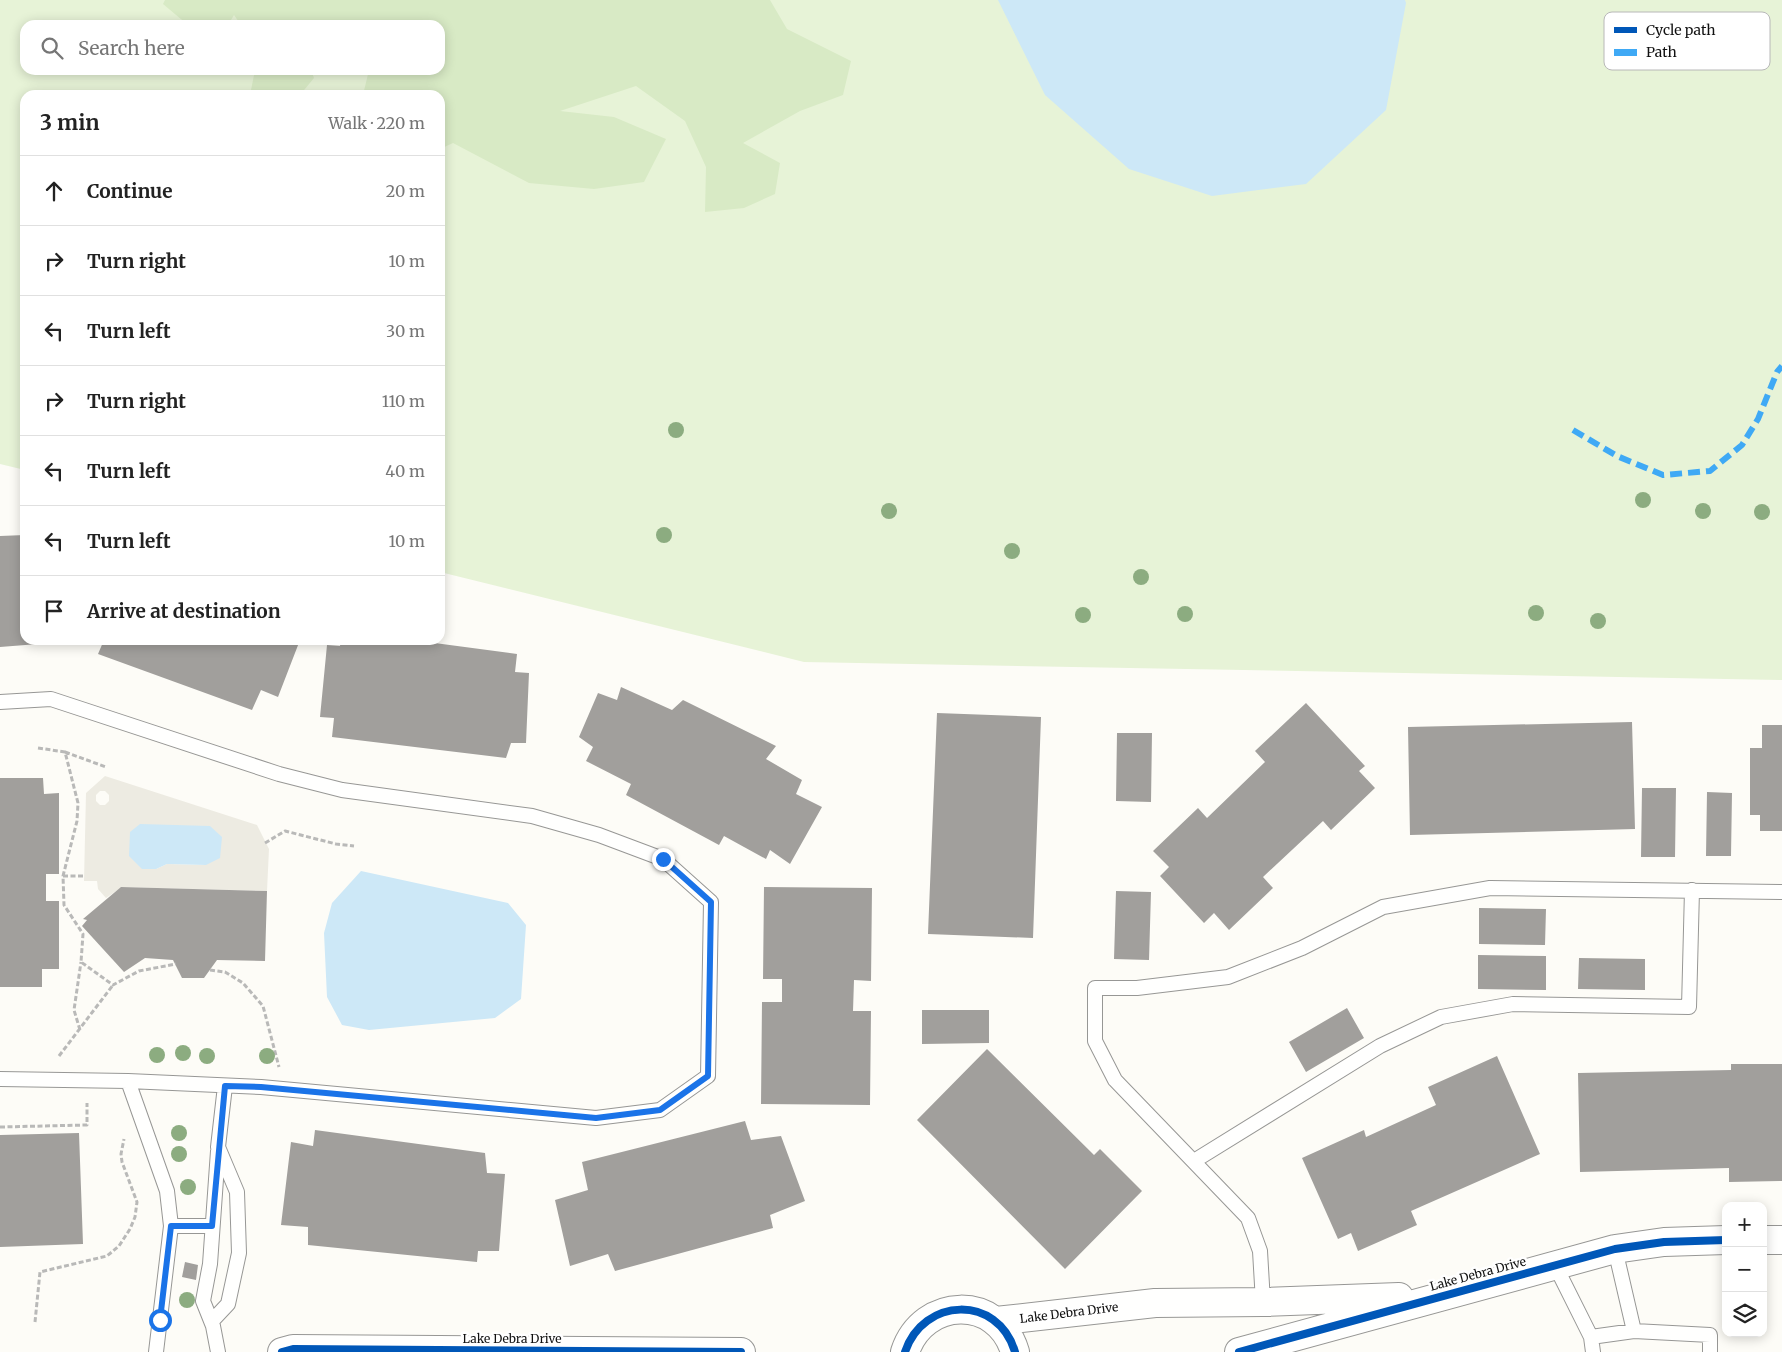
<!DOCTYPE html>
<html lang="en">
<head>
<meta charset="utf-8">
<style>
  :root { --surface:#fff; --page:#f2f2f2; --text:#222; --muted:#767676; --line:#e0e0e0 }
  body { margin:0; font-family:Merriweather,serif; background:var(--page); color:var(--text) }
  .controls { position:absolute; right:15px; bottom:15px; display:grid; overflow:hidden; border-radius:10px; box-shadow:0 2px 12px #0003 }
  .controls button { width:45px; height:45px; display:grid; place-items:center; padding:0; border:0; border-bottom:1px solid var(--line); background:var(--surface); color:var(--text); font:25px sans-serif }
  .stop { position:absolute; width:15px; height:15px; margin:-11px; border:4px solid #1a73e8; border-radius:50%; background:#fff }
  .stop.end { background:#1a73e8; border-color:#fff; box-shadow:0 1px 5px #0008 }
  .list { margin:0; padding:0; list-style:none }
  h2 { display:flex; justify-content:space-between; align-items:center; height:65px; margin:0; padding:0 20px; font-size:21px }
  h2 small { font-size:16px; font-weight:400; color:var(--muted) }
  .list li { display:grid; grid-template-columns:32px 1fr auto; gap:15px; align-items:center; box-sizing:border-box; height:70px; padding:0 20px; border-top:1px solid var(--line) }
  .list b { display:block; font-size:19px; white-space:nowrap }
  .list em { font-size:16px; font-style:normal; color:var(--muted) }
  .icon { flex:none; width:28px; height:28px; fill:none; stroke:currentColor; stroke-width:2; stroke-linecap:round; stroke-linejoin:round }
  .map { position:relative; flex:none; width:1782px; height:1352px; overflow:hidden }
  .search { position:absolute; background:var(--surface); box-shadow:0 2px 12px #0003; left:20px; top:20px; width:425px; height:55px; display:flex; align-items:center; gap:12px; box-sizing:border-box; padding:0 18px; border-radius:15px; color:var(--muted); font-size:19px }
  .panel { position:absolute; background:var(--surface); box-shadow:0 2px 12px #0003; left:20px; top:90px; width:425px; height:555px; border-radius:15px }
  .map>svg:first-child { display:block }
  .green { fill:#e7f3d7; fill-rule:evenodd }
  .forest { fill:#d8eac5 }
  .plaza { fill:#edebe2; fill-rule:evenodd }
  .water { fill:#cde8f7 }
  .building { fill:#a19f9c }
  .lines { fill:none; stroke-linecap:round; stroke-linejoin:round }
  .service-casing { stroke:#979795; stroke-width:16 }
  .minor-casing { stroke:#979795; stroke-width:30 }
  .path { stroke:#b9b9b8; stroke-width:3; stroke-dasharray:5 2.5; stroke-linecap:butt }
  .service { stroke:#fffffe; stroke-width:14 }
  .minor { stroke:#fffffe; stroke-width:28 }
  .quiet { stroke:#3fa9f5; stroke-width:6; stroke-dasharray:12 6; stroke-linecap:butt }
  .cycleway-casing { stroke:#fff; stroke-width:11 }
  .cycleway { stroke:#0057b8; stroke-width:8 }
  .tree { fill:#8cac80 }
  .route { stroke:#1a73e8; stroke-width:6 }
  .labels { text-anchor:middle; stroke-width:5; stroke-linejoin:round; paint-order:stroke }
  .street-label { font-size:12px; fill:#111; stroke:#fff }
  .key { fill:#fff; stroke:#b8b8b8; stroke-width:1 }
  .key-label { font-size:14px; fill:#111 }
</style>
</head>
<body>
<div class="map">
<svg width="1782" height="1352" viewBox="0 0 1782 1352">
  <rect width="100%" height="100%" fill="#fdfcf7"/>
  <!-- green -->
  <path class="green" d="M0,0H1782V680L804,662L440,572V95H25V470L0,464ZM25,25H440V70H25Z"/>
  <!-- forest -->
  <path class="forest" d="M165,0H770L787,29L851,61L843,95L800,111L743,143L780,163L775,194L744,208L705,212L706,167L685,121L636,86L560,111L614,117L666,139L644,182L594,189L529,183L453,143L440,149V95H363L369,70H440V25H241L234,15L228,25H188L163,4Z
    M255,70H311L314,78L300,95H250Z"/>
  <!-- plaza -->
  <path class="plaza" d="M105,776L257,825L269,849L267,891L122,887L106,898L98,889L97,881H84L86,793ZM100,791H105L109,795V801L105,805H100L96,801V795ZM209,826L206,865L167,864L156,869Z"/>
  <!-- water -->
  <path class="water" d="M998,0H1405L1406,3L1386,110L1306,184L1212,196L1129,169L1045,95Z
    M140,824L210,826L222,837L220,858L206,865L167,864L156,869H142L129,856L130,832Z
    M361,871L508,903L526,925L521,999L495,1018L369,1030L342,1025L327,997L324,933L332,903Z"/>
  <!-- building -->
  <path class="building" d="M25,535V640H37L38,644L0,647V536Z
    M104,640H300L278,697L261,690L252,710L98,654Z
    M341,640H412L517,654L515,672L529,673L526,743H511L506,758L332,737L334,718L320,717L327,645L340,646Z
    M621,687L672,710L683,700L776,746L766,759L802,780L796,794L822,807L790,864L770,850L766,859L724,836L719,845L626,795L631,784L586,761L593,747L579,737L598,693L617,700Z
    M1306,703L1365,766L1359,771L1375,788L1331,830L1323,821L1263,877L1273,888L1229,930L1214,913L1204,923L1160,876L1169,867L1153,851L1198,808L1207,818L1265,762L1255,751Z
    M937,713L1041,717L1033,938L928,934Z
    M1632,722L1635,829L1410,835L1408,727Z
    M1762,725H1782V831H1760V815H1750V748H1762Z
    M1117,733H1152L1151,802L1116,801Z
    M0,778H43L44,794L59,793V874H46V901H59V969H42V987H0Z
    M1642,788H1676L1675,857H1641Z
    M1707,792L1732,793L1731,856H1706Z
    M121,887L267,891L265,961L217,960L204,978H182L173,960L145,958L124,972L82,926L87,920L83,919Z
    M764,887L872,888L871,981L854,980L853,1011H871L870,1105L761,1104L762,1002H782V979H763Z
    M1116,891L1151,892L1149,960L1114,959Z
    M1479,908L1546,909L1545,945L1479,944Z
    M1478,955L1546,956V990L1478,989Z
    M1579,958L1645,959V990L1578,989Z
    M1347,1008L1364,1038L1306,1072L1289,1042Z
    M922,1010H989V1043L922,1044Z
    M987,1049L1094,1155L1100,1149L1142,1191L1065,1269L917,1120Z
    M1497,1056L1540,1154L1411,1211L1417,1225L1358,1251L1351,1233L1338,1239L1302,1158L1364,1130L1366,1137L1436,1105L1428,1087Z
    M1731,1064H1782V1181L1729,1182V1168L1580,1172L1578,1073L1731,1070Z
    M745,1121L751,1140L781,1136L805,1201L770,1215L773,1228L615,1271L608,1254L570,1266L555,1200L588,1190L582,1162Z
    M315,1130L485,1153L487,1173L505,1174L499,1251H478L477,1262L308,1245V1227L281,1225L291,1142L313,1146Z
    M79,1133L83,1244L0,1247V1135Z
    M185,1262L198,1265L196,1280L182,1277Z"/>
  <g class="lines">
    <defs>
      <path id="service" d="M0,702L51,699L279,774L342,790L532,816L599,835L663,859L711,902L708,1076L660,1110L596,1118L261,1087L128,1081L0,1079
        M128,1081L167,1191L171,1226L156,1352
        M218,1151L210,1264L203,1301L213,1326L218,1352
        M1194,1161L1380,1046L1441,1017L1513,1004L1689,1007L1692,890
        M171,1226H212
        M1615,1249L1634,1331
        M1555,1265L1591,1337
        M1263,1302L1260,1251L1248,1218L1115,1080L1095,1041V988H1137L1228,977L1302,948L1383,907L1490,888L1782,892
        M212,1321L228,1304L239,1253L237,1192L218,1147L225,1086
        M1593,1352L1591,1337L1634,1331L1710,1335V1352"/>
      <path id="minor" d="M1763,1240H1782
        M996,1321L1155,1303L1263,1302L1399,1297
        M282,1352L293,1349L741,1352
        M905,1352C923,1297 998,1294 1015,1352
        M1239,1352L1615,1249L1664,1242L1726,1240"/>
    </defs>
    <!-- service casing -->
    <use href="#service" class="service-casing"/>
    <!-- minor casing -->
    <use href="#minor" class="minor-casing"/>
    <!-- path -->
    <path class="path" d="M38,748L65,752L78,803L77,821L63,876L64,905L83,934L81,962L113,985L139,971L176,964
      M65,752L106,767
      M265,843L285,831L336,844L354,846
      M63,876H84
      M210,970L225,972L243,983L263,1006L279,1067
      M80,1030L74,1010L81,962
      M59,1056L113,985
      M0,1127L87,1125V1103
      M35,1322L40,1272L107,1256L119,1246L130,1229L135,1217L137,1202L122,1162L121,1154L124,1139"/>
    <!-- service -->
    <use href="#service" class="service"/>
    <!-- minor -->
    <use href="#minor" class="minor"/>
    <!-- quiet -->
    <path class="quiet" d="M1573,430L1617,456L1663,475L1710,471L1742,445L1758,419L1777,372L1782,366"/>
    <defs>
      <path id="cycleway" d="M282,1352L293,1349L741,1352
        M905,1352C923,1297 998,1294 1015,1352
        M1239,1352L1615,1249L1664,1242L1726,1240"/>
    </defs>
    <!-- cycleway casing -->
    <use href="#cycleway" class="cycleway-casing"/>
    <!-- cycleway -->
    <use href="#cycleway" class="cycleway"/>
  </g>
  <!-- trees -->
  <g class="tree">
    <circle cx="676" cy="430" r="8"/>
    <circle cx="1643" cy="500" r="8"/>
    <circle cx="889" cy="511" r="8"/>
    <circle cx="1703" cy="511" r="8"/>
    <circle cx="1762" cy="512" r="8"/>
    <circle cx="664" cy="535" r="8"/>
    <circle cx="1012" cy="551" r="8"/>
    <circle cx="1141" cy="577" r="8"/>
    <circle cx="1536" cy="613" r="8"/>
    <circle cx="1185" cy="614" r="8"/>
    <circle cx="1083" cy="615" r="8"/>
    <circle cx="1598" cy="621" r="8"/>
    <circle cx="183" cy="1053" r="8"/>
    <circle cx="157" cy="1055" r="8"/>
    <circle cx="207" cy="1056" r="8"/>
    <circle cx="267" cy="1056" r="8"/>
    <circle cx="179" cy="1133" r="8"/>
    <circle cx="179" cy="1154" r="8"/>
    <circle cx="188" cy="1187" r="8"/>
    <circle cx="187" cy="1300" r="8"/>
  </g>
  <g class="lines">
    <!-- route -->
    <path class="route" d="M160,1320L171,1226H212L225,1086L261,1087L596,1118L660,1110L708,1076L711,902L663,859"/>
  </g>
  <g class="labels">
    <!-- street labels -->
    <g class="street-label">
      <text transform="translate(1478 1274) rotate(-15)" y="4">Lake Debra Drive</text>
      <text transform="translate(1069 1313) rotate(-7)" y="4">Lake Debra Drive</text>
      <text x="512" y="1343">Lake Debra Drive</text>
    </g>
  </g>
  <!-- legend -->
  <rect x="1604" y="12" width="166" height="58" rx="8" class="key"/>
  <rect x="1614" y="27" width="23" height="6" fill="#0057b8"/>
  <rect x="1614" y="49" width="23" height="7" fill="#3fa9f5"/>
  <g class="key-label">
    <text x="1646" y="35">Cycle path</text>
    <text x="1646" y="57">Path</text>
  </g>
</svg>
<div class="controls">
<button>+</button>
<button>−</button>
<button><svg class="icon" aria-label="layers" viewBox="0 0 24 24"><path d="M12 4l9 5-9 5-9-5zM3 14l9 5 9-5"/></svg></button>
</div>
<div class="stop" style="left:160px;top:1320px"></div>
<div class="stop end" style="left:663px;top:859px"></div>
<div class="search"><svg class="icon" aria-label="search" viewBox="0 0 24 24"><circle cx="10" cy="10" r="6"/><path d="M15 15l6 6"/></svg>Search here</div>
<section class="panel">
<h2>3 min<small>Walk · 220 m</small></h2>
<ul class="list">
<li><svg class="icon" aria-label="ahead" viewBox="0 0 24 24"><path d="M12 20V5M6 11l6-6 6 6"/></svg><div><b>Continue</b></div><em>20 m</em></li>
<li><svg class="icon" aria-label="right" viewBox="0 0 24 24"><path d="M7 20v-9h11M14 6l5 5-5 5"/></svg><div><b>Turn right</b></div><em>10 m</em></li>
<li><svg class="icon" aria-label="left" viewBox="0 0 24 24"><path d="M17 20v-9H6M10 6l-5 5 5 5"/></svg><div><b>Turn left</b></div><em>30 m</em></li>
<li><svg class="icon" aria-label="right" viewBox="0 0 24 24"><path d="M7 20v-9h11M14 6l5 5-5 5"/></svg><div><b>Turn right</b></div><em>110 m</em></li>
<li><svg class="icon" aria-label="left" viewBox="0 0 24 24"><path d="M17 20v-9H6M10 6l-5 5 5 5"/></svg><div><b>Turn left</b></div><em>40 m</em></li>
<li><svg class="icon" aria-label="left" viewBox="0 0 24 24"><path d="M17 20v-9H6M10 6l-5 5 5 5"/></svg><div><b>Turn left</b></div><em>10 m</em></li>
<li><svg class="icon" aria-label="arrive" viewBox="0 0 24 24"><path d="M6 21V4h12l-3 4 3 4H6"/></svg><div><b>Arrive at destination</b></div></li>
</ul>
</section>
</div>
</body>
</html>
